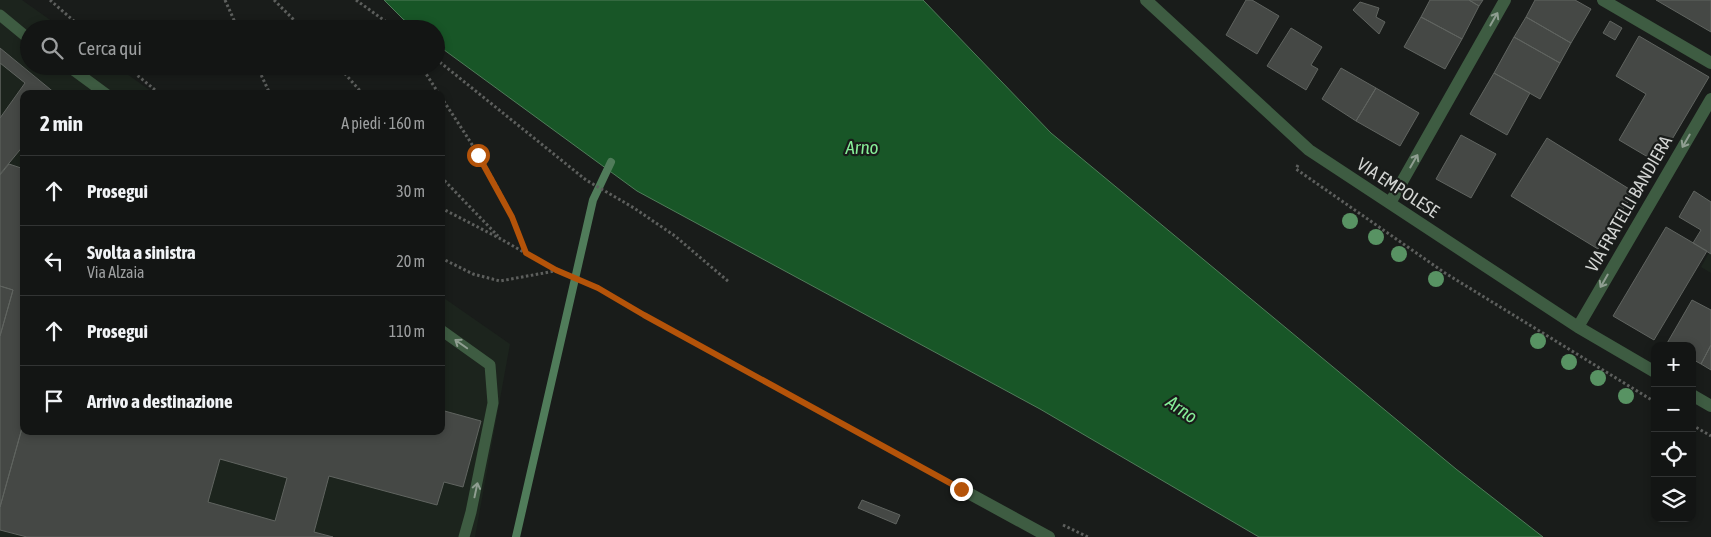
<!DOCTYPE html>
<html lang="it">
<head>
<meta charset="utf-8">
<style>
  :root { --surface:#131514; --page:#1c1e1d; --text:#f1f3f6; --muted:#9d9fa0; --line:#323434 }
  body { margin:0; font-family:"Asap Condensed",sans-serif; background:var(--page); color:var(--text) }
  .controls { position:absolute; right:15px; bottom:15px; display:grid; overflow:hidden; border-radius:10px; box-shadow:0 2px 8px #0003 }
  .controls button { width:45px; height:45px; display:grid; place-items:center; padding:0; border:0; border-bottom:1px solid var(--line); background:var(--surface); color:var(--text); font:25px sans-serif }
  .stop { position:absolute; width:15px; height:15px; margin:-11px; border:4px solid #b45309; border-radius:50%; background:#fff }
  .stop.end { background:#b45309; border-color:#fff; box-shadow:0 1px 5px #0008 }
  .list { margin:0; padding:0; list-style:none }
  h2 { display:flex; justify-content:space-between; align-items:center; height:65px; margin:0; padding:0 20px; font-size:21px }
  h2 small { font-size:16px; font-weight:400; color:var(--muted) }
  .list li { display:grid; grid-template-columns:32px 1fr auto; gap:15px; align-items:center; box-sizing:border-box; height:70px; padding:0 20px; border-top:1px solid var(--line) }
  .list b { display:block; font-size:19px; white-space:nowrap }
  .list p { margin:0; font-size:16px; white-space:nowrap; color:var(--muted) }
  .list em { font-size:16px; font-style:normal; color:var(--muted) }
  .icon { flex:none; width:28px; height:28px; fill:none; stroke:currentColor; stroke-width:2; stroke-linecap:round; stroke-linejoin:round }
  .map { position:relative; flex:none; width:1711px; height:537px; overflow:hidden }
  .search { position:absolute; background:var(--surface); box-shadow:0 2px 8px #0003; left:20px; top:20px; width:425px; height:55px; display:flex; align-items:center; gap:12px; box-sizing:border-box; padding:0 18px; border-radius:28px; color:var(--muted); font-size:19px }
  .panel { position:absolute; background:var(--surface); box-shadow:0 2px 8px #0003; left:20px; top:90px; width:425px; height:345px; border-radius:10px }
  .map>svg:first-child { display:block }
  .built { fill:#1c241d }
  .water { fill:#185627; stroke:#507c5a }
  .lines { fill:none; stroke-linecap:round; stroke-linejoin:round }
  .stream { stroke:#507c5a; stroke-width:8 }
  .building { fill:#454845; stroke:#606460; fill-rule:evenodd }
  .path { stroke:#5d5f5d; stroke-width:3; stroke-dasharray:2.5 2.5; stroke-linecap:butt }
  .lane { stroke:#3e5c42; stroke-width:11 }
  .street { stroke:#3e5c42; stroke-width:12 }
  .tree { fill:#589363 }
  .oneway { stroke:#8f9e91 }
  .route { stroke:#b45309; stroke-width:6 }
  .labels { text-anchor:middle; stroke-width:4.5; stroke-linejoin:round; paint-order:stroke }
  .street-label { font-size:18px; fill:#d2d4d2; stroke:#191c1a }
  .water-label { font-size:19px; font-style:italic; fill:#86ee98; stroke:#191c1a }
</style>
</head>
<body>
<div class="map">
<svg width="1711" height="537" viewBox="0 0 1711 537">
  <rect width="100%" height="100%" fill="#191c1a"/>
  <!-- built -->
  <path class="built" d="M0,0H22L63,29H29V66H116L155,94H24V431H441V296L510,344L475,537H0Z
    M1710,251H1711V273L1701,267Z"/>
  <!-- water -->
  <path class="water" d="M384,0H923L1051,133L1456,469L1543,537H1259L1040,409L637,191L436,44V29H416L403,19Z"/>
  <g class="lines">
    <!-- stream -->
    <path class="stream" d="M516,537L593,200L611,162"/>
  </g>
  <!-- building -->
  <path class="building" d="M1246,0H1252L1279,16L1257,54L1226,35Z
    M1430,0H1469L1479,6L1462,39L1421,17Z
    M1469,0H1483L1479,6Z
    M1535,0H1575L1591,9L1571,43L1526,17Z
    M1656,0H1711V32Z
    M1360,2L1379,8L1376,17L1385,22L1379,34L1353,10Z
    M1421,17L1462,39L1445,69L1404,47Z
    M1526,17L1571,43L1560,63L1514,37Z
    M1610,21L1622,28L1615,40L1603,33Z
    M1291,28L1322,47L1311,65L1318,69L1306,90L1267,66Z
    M1639,36L1709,77L1658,163L1619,140L1646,94L1616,76Z
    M1514,37L1560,63L1540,99L1494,73Z
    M0,48L56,94H24V145L0,174Z
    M0,63L25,83L0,118Z
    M1341,68L1376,88L1356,121L1322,99Z
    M1494,73L1530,93L1507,135L1470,114Z
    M1376,88L1419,113L1400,146L1356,121Z
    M1461,135L1496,154L1471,198L1436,179Z
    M1547,138L1634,192L1598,249L1511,196Z
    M9,164L24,169V421L0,507V336L13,290L0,286V175Z
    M1694,191L1711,202V254L1693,243L1701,230L1679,217Z
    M1666,227L1707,251L1654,340L1613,316Z
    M0,286L13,290L0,336Z
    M1692,300L1711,310V345L1701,364L1692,359V346L1666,345Z
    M1711,345V370L1701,364Z
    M441,410L481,421L463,487L444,482L437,505L329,476L314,532L333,537H27L0,530V507L24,421V431H441ZM220,459L287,478L275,521L208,502Z
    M862,500L900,515L896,524L858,508Z"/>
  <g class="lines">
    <!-- path -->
    <path class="path" d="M50,0L83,29
      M225,0L238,29
      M274,0L303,29
      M356,0L396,29
      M436,59L586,180L634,208L675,236L729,282
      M126,66L160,94
      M257,66L270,94
      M338,66L363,94
      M421,66L439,94
      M441,97C472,144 509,198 525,252
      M1298,165L1296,169L1445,273L1655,402
      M441,177L498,236
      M441,208L499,238L555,270L597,288L644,315L947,481
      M441,258L473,274L500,281L555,271
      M1692,425L1711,436
      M1063,525L1088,537"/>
    <!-- lane -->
    <path class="lane" d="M0,15L29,39
      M68,66L106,94
      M441,330L490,365L493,403L471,512L464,537"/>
    <!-- street -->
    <path class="street" d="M1146,0L1309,150L1578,327L1655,372
      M1603,0L1711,63
      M1390,203L1505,0
      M1578,327L1711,99
      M1692,395L1711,406
      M961,489L1049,537"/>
  </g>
  <!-- trees -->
  <g class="tree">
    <circle cx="1350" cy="221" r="8"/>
    <circle cx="1376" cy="237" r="8"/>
    <circle cx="1399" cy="254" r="8"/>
    <circle cx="1436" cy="279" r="8"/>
    <circle cx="1538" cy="341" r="8"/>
    <circle cx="1569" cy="362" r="8"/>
    <circle cx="1598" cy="378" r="8"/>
    <circle cx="1626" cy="396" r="8"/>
  </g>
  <!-- one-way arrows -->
  <defs><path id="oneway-shaft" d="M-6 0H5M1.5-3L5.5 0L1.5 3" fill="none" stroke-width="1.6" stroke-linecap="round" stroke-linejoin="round" transform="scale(1.25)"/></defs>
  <g class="oneway">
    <use href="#oneway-shaft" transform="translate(1494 19) rotate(-60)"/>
    <use href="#oneway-shaft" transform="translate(1686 141) rotate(120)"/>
    <use href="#oneway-shaft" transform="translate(1414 161) rotate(-60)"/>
    <use href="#oneway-shaft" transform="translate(1604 281) rotate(120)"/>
    <use href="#oneway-shaft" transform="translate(461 344) rotate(-145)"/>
    <use href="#oneway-shaft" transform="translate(476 490) rotate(-78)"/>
  </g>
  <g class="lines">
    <!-- route -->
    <path class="route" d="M478,155L512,217L526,253L556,270L598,288L644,315L961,489"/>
  </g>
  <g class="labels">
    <!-- street labels -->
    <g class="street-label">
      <text transform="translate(1398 188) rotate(33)" y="6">VIA EMPOLESE</text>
      <text transform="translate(1629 204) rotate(-60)" y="6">VIA FRATELLI BANDIERA</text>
    </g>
    <!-- water labels -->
    <g class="water-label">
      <text x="862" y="154">Arno</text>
      <text transform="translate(1182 409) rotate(35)" y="7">Arno</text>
    </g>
  </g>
</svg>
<div class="controls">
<button>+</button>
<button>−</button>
<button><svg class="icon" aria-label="locate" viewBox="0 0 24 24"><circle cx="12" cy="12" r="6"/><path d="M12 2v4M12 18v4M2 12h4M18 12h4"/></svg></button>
<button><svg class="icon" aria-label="layers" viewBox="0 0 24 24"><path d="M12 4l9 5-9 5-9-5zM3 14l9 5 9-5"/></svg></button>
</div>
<div class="stop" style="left:478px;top:155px"></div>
<div class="stop end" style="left:961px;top:489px"></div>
<div class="search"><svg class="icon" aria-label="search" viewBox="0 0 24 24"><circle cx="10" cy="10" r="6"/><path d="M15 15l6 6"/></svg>Cerca qui</div>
<section class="panel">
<h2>2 min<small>A piedi · 160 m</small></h2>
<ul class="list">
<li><svg class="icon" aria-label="ahead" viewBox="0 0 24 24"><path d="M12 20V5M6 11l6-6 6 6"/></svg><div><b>Prosegui</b></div><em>30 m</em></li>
<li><svg class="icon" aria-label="left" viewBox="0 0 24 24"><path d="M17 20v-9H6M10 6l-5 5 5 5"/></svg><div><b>Svolta a sinistra</b><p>Via Alzaia</p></div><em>20 m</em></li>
<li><svg class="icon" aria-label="ahead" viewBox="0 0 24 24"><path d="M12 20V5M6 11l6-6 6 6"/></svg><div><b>Prosegui</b></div><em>110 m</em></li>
<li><svg class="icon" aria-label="arrive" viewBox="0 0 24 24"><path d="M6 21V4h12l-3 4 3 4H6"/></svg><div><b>Arrivo a destinazione</b></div></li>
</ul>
</section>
</div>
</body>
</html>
